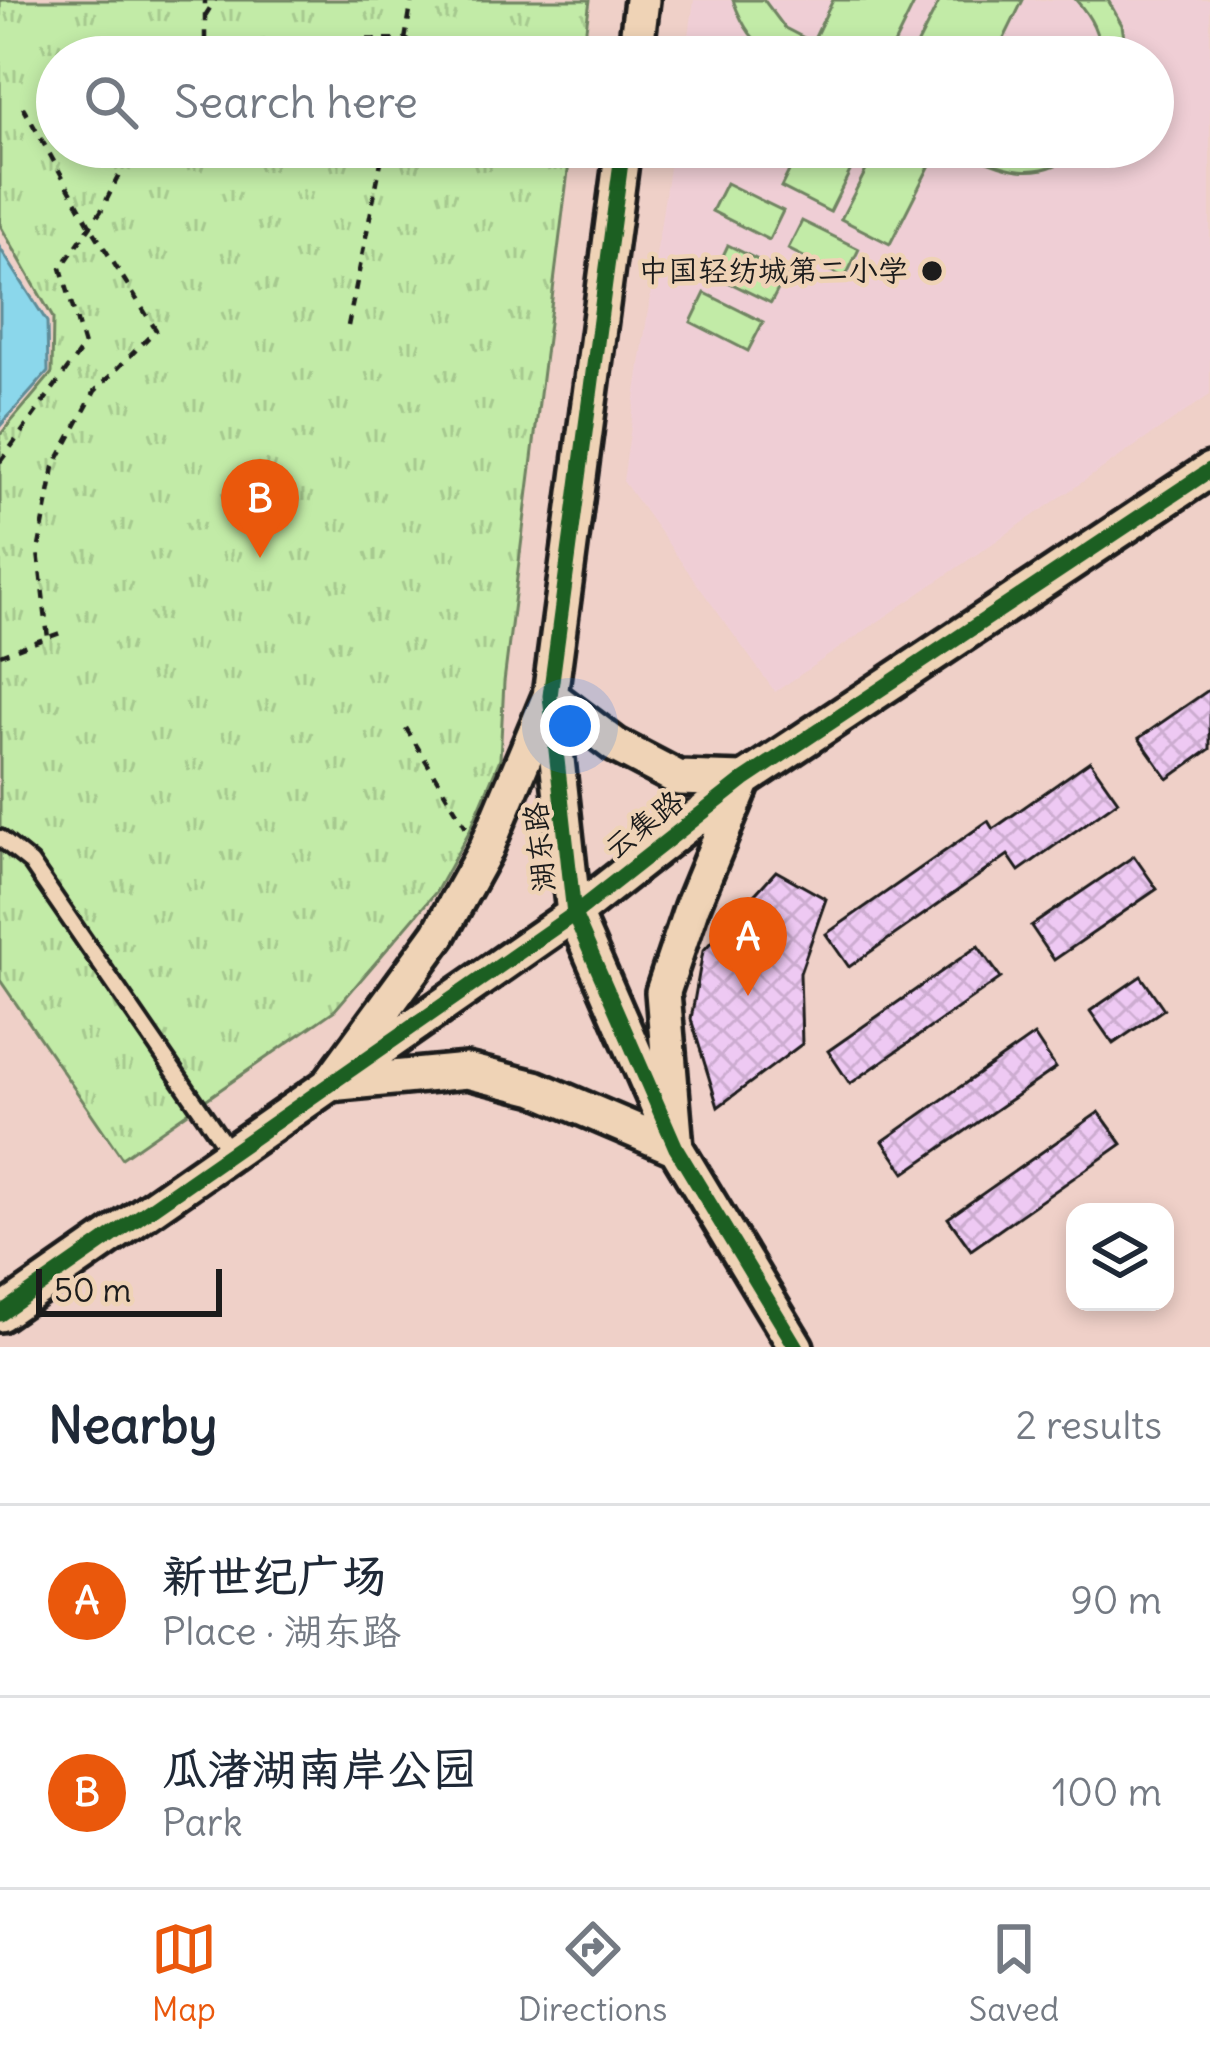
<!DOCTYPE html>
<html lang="en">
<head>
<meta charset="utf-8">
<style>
  :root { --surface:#fff; --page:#f6f6f7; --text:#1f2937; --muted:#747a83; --line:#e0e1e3; --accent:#ea580c }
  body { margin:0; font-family:Delius,"LXGW WenKai TC",sans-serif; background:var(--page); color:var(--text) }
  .controls { position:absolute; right:36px; bottom:36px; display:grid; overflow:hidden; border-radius:24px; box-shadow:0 6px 18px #0003 }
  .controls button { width:108px; height:108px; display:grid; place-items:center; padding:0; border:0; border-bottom:3px solid var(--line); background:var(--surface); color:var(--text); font:60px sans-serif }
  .scale { position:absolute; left:36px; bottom:30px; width:186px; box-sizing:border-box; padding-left:12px; border:6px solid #1c1c1c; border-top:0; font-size:33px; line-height:42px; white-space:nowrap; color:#1c1c1c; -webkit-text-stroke:9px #efd3b6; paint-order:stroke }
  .you { position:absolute; left:570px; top:726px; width:42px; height:42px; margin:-30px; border:9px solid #fff; border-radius:50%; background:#1a73e8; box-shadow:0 0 0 18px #1a73e833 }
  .badge { display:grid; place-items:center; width:78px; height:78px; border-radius:50%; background:var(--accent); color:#fff; font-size:39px; font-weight:700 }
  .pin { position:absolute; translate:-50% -99px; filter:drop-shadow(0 3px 6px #0008) }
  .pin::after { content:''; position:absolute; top:63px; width:42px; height:36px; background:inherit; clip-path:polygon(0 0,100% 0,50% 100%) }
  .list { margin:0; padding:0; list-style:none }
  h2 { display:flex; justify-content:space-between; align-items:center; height:156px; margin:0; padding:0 48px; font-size:51px }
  h2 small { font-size:39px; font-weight:400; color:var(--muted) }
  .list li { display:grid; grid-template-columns:78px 1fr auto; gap:36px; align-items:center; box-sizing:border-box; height:192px; padding:0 48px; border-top:3px solid var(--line) }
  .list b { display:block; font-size:45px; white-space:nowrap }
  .list p { margin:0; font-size:39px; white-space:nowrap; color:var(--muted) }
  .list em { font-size:39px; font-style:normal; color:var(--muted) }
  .icon { flex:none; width:66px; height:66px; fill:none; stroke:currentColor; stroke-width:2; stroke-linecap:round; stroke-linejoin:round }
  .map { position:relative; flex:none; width:1210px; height:1347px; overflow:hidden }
  .search { position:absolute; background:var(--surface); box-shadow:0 6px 18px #0003; left:36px; right:36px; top:36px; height:132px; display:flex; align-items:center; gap:30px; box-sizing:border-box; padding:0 42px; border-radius:66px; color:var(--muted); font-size:45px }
  .sheet { height:540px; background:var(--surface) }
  nav { display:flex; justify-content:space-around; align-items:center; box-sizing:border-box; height:168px; border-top:3px solid var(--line); background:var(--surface); font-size:33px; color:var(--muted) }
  nav a { display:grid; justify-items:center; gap:6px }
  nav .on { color:var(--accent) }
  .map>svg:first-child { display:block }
  .built { fill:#efced5 }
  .grass { fill:#c2eba7; stroke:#6f8462; stroke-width:3 }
  .park { fill:url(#park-tufts); stroke:#6f8462; stroke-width:3 }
  .water { fill:#8bd7eb; stroke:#5f8c98; stroke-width:3 }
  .building { fill:url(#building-cross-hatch); stroke:#1c1c1c; stroke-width:3 }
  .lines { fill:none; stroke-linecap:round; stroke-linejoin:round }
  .service-casing { stroke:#1c1c1c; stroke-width:22 }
  .tertiary-casing { stroke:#1c1c1c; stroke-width:42 }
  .path { stroke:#1c1c1c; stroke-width:4.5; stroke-dasharray:9 9; stroke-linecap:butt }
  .service { stroke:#efd3b6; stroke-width:14 }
  .tertiary { stroke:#efd3b6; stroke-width:33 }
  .cycleway-casing { stroke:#efd3b6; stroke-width:22 }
  .cycleway { stroke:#1b5e20; stroke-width:15 }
  .poi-dot { fill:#1c1c1c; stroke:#efd3b6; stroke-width:4.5 }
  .labels { text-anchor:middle; stroke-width:9; stroke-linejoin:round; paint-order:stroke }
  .poi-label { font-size:30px; fill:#1c1c1c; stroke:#efd3b6; text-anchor:end }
  .street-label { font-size:30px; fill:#1c1c1c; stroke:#efd3b6 }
</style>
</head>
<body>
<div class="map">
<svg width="1210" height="1347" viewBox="0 0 1210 1347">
  <defs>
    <pattern id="park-tufts" width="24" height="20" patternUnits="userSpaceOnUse" patternTransform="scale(3)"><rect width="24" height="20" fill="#c2eba7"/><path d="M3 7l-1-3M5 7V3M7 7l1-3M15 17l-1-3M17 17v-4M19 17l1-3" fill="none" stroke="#a6c98f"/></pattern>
    <pattern id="building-cross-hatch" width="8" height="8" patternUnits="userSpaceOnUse" patternTransform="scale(3)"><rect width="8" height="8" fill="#eec9f3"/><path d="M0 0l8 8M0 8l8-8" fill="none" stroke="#ccacd0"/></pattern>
  </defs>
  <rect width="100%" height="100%" fill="#efd0c8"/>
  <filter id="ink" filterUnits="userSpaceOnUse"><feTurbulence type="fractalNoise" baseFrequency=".00833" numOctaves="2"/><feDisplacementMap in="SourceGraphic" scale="24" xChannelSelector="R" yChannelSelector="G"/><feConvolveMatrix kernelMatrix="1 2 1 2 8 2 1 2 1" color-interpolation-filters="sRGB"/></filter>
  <g filter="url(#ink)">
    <!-- built -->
    <path class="built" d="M694,0H1210V395L775,692L623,481L672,147H1153V57H686Z"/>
    <!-- grass -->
    <path class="grass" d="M733,0H764L785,28L841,57C783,57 756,63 733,0Z
      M833,0H916L888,57H855L815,37Z
      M940,0H1023L995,57H911Z
      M1076,0H1108L1122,25L1127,57H1100C1100,33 1091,17 1076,0Z
      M801,147H862L830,212L781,187Z
      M878,147H925L936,153L890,244L841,219Z
      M957,147H1084C1039,186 1003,170 957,147Z
      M726,183L783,211L769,240L712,211Z
      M802,221L859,249L845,278L788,249Z
      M728,245L786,274L771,303L714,275Z
      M705,293L763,322L748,351L691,322Z"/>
    <!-- park -->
    <path class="park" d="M0,0H590L582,57H57V147H571L504,682L500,759L469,832L436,892L335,1010L122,1158L0,980V435L52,373L53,318L0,225Z"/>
    <!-- water -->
    <path class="water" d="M0,248L47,322L48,372L0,426Z"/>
    <!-- building -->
    <path class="building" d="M1210,689V749L1168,779L1139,738Z
      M1090,761L1118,801L1019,871L1008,855L849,967L826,934L988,821L993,829Z
      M1134,856L1157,889L1054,960L1031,926Z
      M776,871L826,899L800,973L802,1044L718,1107L691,1019L703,951Z
      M978,946L1001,978L850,1084L828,1051Z
      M1141,976L1164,1009L1113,1044L1090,1011Z
      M1034,1035L1056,1068L905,1173L883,1141Z
      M1099,1112L1122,1144L971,1250L948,1218Z"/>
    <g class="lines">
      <defs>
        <path id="service" d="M0,838L31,863L229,1151"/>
        <path id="tertiary" d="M635,57L642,0
          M623,147L550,696L574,914L676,1148L796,1347
          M550,696L615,745L678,778L744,780L692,906L663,992L676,1148L535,1088L467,1071L329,1084L439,934L486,849Z
          M0,1314L574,914L744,780L1210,470"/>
      </defs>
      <!-- service casing -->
      <use href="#service" class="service-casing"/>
      <!-- tertiary casing -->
      <use href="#tertiary" class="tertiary-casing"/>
      <!-- path -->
      <path class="path" d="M205,16L215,0
        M205,42L405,39L441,57
        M199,57L205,42V0
        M402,57L412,0
        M23,107L91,227L156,330L95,391L54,467L38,552L48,638
        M348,326L384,147
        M0,462L84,346L61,268L101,211L133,147
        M0,655L60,633
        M406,728L466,827"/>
      <!-- service -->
      <use href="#service" class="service"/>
      <!-- tertiary -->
      <use href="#tertiary" class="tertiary"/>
      <defs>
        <path id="cycleway" d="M623,147L550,696L574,914L676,1148L796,1347
          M0,1314L574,914L744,780L1210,470"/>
      </defs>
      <!-- cycleway casing -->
      <use href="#cycleway" class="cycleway-casing"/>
      <!-- cycleway -->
      <use href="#cycleway" class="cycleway"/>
    </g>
  </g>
  <!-- markers -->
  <circle class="poi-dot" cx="932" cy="271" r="12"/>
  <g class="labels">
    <!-- poi labels -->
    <g class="poi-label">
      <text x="908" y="281">中国轻纺城第二小学</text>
    </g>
    <!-- street labels -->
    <g class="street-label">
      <text transform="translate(644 825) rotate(-38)" y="10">云集路</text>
      <text transform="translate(540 847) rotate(-96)" y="10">湖东路</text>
    </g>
  </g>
</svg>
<div class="controls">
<button><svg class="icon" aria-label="layers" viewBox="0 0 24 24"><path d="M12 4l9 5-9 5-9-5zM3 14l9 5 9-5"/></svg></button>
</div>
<div class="scale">50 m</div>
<div class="you"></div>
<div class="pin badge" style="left:748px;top:996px">A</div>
<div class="pin badge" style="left:260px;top:558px">B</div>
<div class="search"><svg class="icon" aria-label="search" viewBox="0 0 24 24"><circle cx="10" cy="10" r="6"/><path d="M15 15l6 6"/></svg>Search here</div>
</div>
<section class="sheet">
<h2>Nearby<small>2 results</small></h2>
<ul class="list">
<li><span class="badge">A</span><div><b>新世纪广场</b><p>Place · 湖东路</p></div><em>90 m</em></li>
<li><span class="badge">B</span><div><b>瓜渚湖南岸公园</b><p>Park</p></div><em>100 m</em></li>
</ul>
</section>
<nav>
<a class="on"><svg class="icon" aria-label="map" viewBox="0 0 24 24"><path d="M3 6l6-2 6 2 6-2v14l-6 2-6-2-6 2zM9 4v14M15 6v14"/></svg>Map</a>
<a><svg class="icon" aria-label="directions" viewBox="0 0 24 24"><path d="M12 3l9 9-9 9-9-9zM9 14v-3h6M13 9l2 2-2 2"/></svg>Directions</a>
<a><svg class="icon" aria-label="saved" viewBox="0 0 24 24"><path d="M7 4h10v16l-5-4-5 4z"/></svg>Saved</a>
</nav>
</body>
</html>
